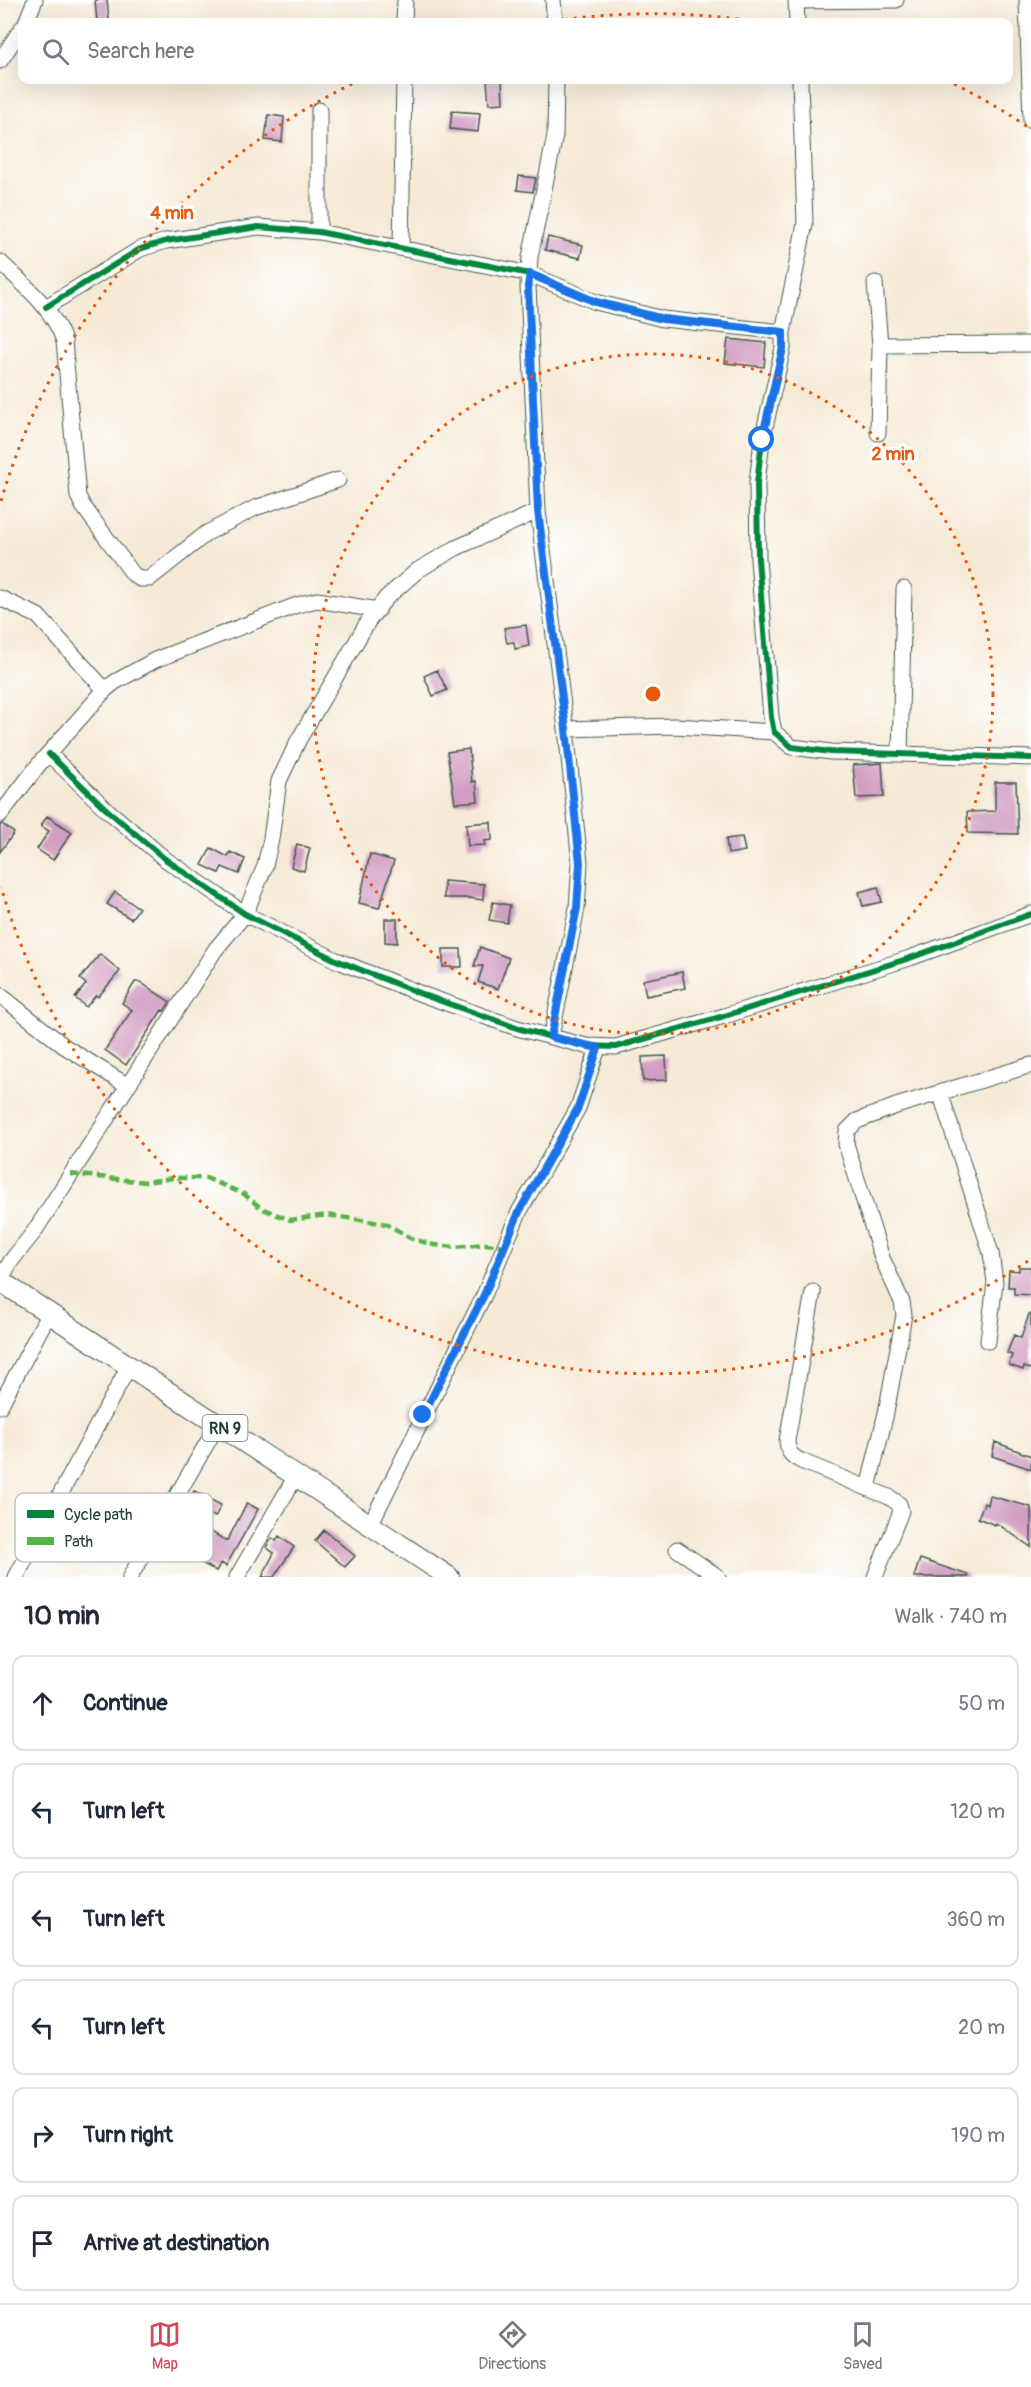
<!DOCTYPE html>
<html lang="en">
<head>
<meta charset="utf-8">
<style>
  :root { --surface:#fff; --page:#f2f2f3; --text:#1f2937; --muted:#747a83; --line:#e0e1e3; --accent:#d1495b }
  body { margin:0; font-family:Pangolin,sans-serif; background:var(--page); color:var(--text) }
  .stop { position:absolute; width:18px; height:18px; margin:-14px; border:4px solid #1a73e8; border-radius:50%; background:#fff }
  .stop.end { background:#1a73e8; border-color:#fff; box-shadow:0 2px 6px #0008 }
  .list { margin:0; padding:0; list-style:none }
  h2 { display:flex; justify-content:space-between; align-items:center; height:78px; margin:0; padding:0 24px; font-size:26px }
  h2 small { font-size:20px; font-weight:400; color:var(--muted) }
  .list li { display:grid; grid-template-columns:39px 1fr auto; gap:18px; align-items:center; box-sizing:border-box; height:96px; margin:0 12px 12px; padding:0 12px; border:2px solid var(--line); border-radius:12px }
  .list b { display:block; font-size:22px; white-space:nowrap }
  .list em { font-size:20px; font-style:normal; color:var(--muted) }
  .icon { flex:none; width:33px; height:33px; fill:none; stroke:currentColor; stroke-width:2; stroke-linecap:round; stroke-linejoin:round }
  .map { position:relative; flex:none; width:1031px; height:1577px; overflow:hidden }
  .search { position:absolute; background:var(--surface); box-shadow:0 6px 24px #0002; left:18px; right:18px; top:18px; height:66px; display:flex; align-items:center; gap:15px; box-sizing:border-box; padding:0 21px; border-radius:12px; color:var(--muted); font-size:22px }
  .sheet { height:726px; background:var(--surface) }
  nav { display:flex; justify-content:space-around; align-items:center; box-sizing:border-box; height:84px; border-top:2px solid var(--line); background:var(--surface); font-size:16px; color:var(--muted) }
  nav a { display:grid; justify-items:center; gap:3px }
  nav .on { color:var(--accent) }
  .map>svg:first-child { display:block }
  .building { fill:#d19dc2 }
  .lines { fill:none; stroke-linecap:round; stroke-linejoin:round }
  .minor-casing { stroke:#3f574c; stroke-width:17 }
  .major-casing { stroke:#3f574c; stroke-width:22 }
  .minor { stroke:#fff; stroke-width:15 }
  .major { stroke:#fff; stroke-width:20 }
  .quiet { stroke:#55b346; stroke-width:4.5; stroke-dasharray:9 4.5; stroke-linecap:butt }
  .cycleway-casing { stroke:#fff; stroke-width:10 }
  .cycleway { stroke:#00873e; stroke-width:6 }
  .route { stroke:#1a73e8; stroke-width:8 }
  .ring { fill:none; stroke:#e8590c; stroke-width:3; stroke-dasharray:3 6 }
  .labels { text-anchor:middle; stroke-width:6; stroke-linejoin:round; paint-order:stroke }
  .shield { fill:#fff; stroke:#627771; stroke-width:1.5 }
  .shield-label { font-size:16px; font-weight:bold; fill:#1f3d34 }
  .key { fill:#fff; stroke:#bcc5c2; stroke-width:1.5 }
  .key-label { font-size:16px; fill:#1f3d34 }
  .centre { fill:#e8590c; stroke:#fff; stroke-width:3 }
  .ring-label { font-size:18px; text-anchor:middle; font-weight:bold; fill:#e8590c; stroke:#fff; stroke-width:6; stroke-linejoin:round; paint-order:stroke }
</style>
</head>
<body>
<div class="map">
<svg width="1031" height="1577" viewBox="0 0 1031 1577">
  <rect width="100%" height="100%" fill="#fff"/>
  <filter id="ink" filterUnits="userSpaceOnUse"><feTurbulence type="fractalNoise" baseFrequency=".0167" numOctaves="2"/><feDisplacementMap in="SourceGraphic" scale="12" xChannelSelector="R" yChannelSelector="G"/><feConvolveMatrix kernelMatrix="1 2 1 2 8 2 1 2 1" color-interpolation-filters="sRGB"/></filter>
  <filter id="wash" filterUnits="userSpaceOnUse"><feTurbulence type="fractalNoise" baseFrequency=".008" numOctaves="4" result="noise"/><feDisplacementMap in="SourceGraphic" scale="24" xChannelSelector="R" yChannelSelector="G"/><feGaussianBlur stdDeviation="1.35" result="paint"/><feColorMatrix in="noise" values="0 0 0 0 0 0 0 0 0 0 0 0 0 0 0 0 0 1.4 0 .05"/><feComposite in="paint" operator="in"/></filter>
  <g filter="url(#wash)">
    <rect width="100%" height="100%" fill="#f6ead7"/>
    <g id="blocks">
      <!-- building -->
      <path class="building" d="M95,0H107L109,20L97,22Z
        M487,80H502L503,103L489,104Z
        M452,111L480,113L478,132L450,129Z
        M268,115L284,117L282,142L265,140Z
        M519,176L536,178L533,192L517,190Z
        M548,237L583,245L580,258L545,250Z
        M728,339L766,343L764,367L725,363Z
        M526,625L529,646L515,649L514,642L507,643L504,628Z
        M437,670L447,690L433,696L424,676Z
        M469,749L472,782L476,781L478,801L455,803L447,752Z
        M882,763L884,797L856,798L853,765Z
        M995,782H1016L1018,834L968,833L967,812L995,811Z
        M47,816L72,832L53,860L37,849L49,831L41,826Z
        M491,822L492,840L484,841L485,845L468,846L466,824Z
        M2,824L14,833L0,852V825Z
        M742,837L745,851L728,854L726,839Z
        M297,844L310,848L304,871L291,867Z
        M211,848L228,857L230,852L245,859L239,874L222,867L219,873L202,865Z
        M370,854L394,861L379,908L359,903Z
        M444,881L484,884L483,900L469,898H444Z
        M878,887L882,902L863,906L859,892Z
        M115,892L139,908L131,919L107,904Z
        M493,902L510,905L507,923L489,920Z
        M385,919H397V943L385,942Z
        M480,947L509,958L498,989L478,982L483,966H474Z
        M443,949H461L462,967H443Z
        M100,954L120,971L98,997L96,995L86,1007L75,998L86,984L80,979Z
        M682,972L685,988L646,996L643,980Z
        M135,982H140L170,1002L164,1011L162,1010L126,1065L105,1050L132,1010L122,1003Z
        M666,1056L667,1080L643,1081L642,1057Z
        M1019,1267H1031V1295L1014,1294V1287H1008L1009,1270L1019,1271Z
        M1029,1314H1031V1369L1024,1367L1023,1370L1009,1365L1012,1355L1007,1353L1014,1335L1021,1338Z
        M995,1442L1031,1456V1469L992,1456Z
        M194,1491L221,1505L215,1517L188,1503Z
        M990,1496L1031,1507V1547L996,1523L995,1525L978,1518L984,1503L988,1505Z
        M247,1503L258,1509L226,1566L221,1563L216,1571L191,1557L206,1529L227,1541Z
        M324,1530L355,1556L345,1567L315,1541Z
        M279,1536L294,1547L274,1577H262L274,1553L266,1547L272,1538L276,1541Z
        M920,1559L968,1575V1577H914Z"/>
    </g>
  </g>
  <g filter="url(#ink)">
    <use href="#blocks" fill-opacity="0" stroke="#3f574c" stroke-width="1.5"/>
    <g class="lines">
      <defs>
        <path id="minor" d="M553,0L555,22
          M796,0L797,22
          M1027,0L1031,121
          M796,1L896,0
          M26,22L35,0
          M404,22L405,0
          M0,61L22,28
          M319,110V232
          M401,247L404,80
          M0,262C25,286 53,308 64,341L78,496L83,506L133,574L140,579H149L207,533L255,508L338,480
          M875,283L880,345L878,433
          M46,307L140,249L166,241L258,227L319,232L530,274L596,302L663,319L783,332V348L762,440L757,483L758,559L771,717L774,732L792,747L831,752L1031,758
          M783,332L805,224L800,80
          M880,345L1031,344
          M0,598L38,616L105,690
          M566,729L675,726L774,732
          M49,754L106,809L165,859L245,914L336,960L424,995L517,1028L586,1046L616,1047L724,1016L910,958L1031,914
          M900,754L904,589
          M0,815L40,763L105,690L115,682L155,660L297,605L317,600L378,610
          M0,995L64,1046L128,1086
          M551,1037L577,908L580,863L566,729L538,511L528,286L530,257L555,136L556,80
          M940,1092L991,1253L995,1282L988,1341
          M0,1281L11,1261L34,1232L215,950L245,914L265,866L271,839L279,781L298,741L369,620L386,598L418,570L456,548L538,511
          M813,1292L787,1441C788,1452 791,1456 801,1461L889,1497L899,1504L901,1511L875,1577
          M0,1406L49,1313
          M868,1488L886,1413L904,1315L902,1302L882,1258L846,1144L847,1131L857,1121L896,1106L1031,1065
          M370,1525L485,1293L519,1212L578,1108L598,1048
          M677,1549L718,1577
          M16,1577L129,1366
          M130,1577L218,1424
          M237,1577L296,1476"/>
        <path id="major" d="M0,1281L449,1577"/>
      </defs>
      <!-- minor casing -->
      <use href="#minor" class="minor-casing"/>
      <!-- major casing -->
      <use href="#major" class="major-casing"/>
      <!-- minor -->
      <use href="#minor" class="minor"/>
      <!-- major -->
      <use href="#major" class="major"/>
      <!-- quiet -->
      <path class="quiet" d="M70,1174L146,1182L173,1178H206L244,1194L261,1208L290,1220L327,1215L341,1217L387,1224L410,1238L434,1245L456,1247L485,1244L504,1246"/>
      <defs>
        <path id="cycleway" d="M46,307L140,249L166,241L258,227L319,232L530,274L596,302L663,319L783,332V348L762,440L757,483L758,559L771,717L774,732L792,747L831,752L1031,758
          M49,754L106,809L165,859L245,914L336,960L424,995L517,1028L586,1046L616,1047L724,1016L910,958L1031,914"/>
      </defs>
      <!-- cycleway casing -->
      <use href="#cycleway" class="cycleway-casing"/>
      <!-- cycleway -->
      <use href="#cycleway" class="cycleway"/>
    </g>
  </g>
  <g class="lines" filter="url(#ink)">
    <!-- route -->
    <path class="route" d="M423,1415L485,1293L519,1212L578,1108L598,1048L551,1037L577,908L580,863L566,729L538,511L528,286L530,274L596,302L663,319L783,332V348L762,440"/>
  </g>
  <!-- distance rings -->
  <g class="ring">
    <circle cx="653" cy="694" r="340"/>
    <path d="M1028 1261A680 680 0 0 1 1 887M1 501A680 680 0 0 1 360 80M547 22A680 680 0 0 1 759 22M946 80A680 680 0 0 1 1028 127"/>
  </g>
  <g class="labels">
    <!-- shield labels -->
    <rect class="shield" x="202.5" y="1415" width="45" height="26" rx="4.5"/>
    <g class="shield-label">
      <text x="225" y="1434">RN 9</text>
    </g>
  </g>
  <!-- legend -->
  <rect x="15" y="1493" width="198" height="69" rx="9" class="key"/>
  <rect x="27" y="1510" width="27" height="8" fill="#00873e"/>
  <rect x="27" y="1537" width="27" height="8" fill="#55b346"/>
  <g class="key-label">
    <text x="64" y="1520">Cycle path</text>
    <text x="64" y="1547">Path</text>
  </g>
  <circle cx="653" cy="694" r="9" class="centre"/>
  <g class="ring-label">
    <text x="172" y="219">4 min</text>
    <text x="893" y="460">2 min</text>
  </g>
</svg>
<div class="stop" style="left:762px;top:440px"></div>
<div class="stop end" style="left:423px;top:1415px"></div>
<div class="search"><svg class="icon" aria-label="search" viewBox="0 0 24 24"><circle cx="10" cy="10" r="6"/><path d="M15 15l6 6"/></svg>Search here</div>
</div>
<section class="sheet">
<h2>10 min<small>Walk · 740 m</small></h2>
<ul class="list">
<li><svg class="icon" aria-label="ahead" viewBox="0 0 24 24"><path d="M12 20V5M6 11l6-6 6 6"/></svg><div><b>Continue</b></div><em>50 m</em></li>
<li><svg class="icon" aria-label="left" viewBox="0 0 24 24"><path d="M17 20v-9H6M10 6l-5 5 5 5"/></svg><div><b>Turn left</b></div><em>120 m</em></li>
<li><svg class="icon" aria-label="left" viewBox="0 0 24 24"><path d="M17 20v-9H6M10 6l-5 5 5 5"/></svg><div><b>Turn left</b></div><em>360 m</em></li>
<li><svg class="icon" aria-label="left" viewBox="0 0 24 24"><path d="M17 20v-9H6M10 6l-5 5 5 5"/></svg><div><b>Turn left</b></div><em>20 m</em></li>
<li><svg class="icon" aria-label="right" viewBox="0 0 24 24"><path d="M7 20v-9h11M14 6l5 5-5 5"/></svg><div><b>Turn right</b></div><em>190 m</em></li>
<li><svg class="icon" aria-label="arrive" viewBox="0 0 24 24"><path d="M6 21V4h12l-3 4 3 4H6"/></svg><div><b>Arrive at destination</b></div></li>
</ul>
</section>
<nav>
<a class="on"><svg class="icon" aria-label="map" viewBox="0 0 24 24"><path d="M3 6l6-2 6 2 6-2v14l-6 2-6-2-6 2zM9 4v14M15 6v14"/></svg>Map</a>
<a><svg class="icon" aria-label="directions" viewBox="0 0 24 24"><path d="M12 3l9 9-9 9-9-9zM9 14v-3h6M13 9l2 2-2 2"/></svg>Directions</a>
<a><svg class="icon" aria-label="saved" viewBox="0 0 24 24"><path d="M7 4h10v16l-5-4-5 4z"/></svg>Saved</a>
</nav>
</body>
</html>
